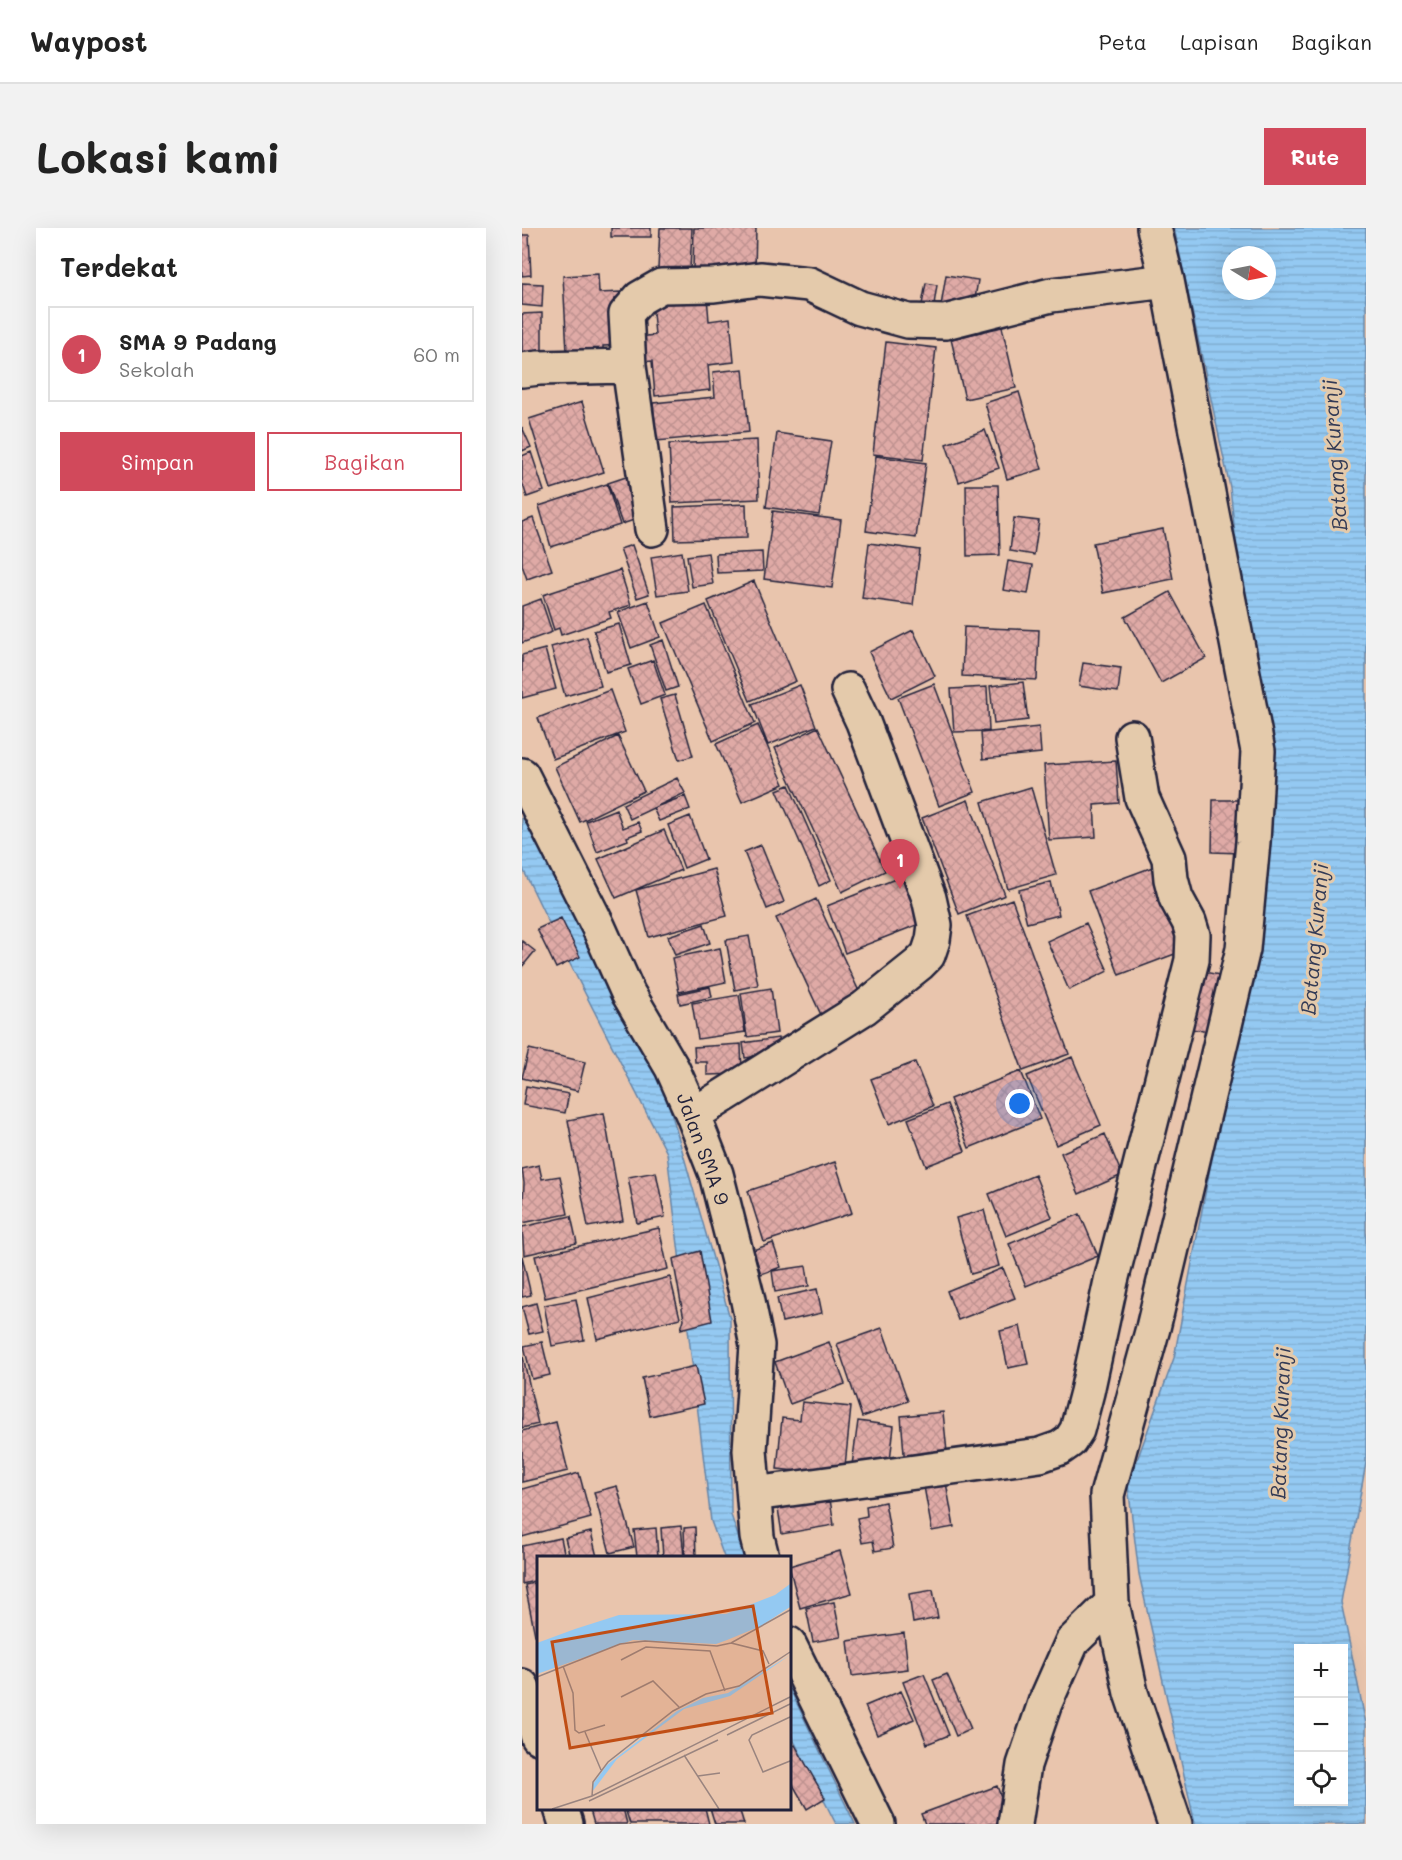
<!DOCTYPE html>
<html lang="id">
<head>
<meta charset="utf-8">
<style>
  :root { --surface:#fff; --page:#f2f2f2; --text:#222; --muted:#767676; --line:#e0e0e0; --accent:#d1495b }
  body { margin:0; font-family:Mali,sans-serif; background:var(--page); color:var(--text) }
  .controls { position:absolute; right:18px; bottom:18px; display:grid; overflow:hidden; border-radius:0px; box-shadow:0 6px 24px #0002 }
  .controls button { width:54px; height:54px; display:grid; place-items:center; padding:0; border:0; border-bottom:2px solid var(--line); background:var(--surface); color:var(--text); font:30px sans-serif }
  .compass { position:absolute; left:700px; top:18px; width:54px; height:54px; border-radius:50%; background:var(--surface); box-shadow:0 6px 24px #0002; rotate:100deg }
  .you { position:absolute; left:498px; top:876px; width:21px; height:21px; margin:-15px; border:4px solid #fff; border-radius:50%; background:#1a73e8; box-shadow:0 0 0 9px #1a73e833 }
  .badge { display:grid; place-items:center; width:39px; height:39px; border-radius:50%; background:var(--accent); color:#fff; font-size:20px; font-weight:700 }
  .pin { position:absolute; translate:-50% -50px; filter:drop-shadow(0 2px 3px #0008) }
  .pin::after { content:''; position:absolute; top:32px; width:21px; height:18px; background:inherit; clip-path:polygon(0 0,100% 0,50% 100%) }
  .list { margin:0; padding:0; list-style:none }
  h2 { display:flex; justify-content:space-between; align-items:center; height:78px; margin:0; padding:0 24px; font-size:26px }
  h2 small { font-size:20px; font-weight:400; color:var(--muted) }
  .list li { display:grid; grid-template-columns:39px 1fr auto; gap:18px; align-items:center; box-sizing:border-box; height:96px; margin:0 12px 12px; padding:0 12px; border:2px solid var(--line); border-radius:0px }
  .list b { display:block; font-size:22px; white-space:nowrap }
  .list p { margin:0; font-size:20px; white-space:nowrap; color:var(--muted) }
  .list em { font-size:20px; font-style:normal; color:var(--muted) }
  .actions { display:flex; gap:12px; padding:18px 24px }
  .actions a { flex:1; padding:14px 0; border:2px solid var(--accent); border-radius:0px; text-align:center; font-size:21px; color:var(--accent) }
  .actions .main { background:var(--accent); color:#fff }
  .icon { flex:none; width:33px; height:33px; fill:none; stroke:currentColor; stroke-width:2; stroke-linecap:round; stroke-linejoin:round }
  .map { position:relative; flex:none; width:844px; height:1596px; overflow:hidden; border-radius:0px }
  header { display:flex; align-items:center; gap:36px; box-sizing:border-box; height:84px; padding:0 30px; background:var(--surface); border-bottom:2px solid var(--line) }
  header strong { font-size:28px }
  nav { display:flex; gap:33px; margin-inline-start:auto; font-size:21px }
  .intro { display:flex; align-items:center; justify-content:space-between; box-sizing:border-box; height:144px; padding:0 36px }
  h1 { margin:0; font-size:42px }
  .button { padding:15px 27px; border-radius:0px; background:var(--accent); color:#fff; font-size:21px; font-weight:700 }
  main { display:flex; gap:36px; padding:0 36px }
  aside { flex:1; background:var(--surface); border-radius:0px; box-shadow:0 6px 24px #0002 }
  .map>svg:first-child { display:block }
  .water { fill:url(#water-rules); stroke:#6686a9; stroke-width:1.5; fill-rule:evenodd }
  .building { fill:url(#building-cross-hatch); stroke:#22223b; stroke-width:1.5 }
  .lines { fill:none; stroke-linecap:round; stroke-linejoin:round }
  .minor-casing { stroke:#22223b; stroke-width:38 }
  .major-casing { stroke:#22223b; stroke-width:38 }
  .minor { stroke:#e4caab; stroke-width:33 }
  .major { stroke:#e4caab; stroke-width:33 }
  .labels { text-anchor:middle; stroke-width:6; stroke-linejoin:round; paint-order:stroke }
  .street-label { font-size:20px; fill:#22223b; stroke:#e4caab }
  .water-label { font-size:21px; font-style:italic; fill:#333b56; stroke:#e4caab }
  .inset-road { fill:none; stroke:#99847f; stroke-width:1.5 }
  .view { fill:#c04e15; fill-opacity:0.15; stroke:#c04e15; stroke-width:3 }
  .inset-edge { fill:none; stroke:#22223b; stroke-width:3 }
</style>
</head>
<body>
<header>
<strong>Waypost</strong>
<nav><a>Peta</a><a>Lapisan</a><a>Bagikan</a></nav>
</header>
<div class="intro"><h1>Lokasi kami</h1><a class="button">Rute</a></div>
<main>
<aside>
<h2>Terdekat<small></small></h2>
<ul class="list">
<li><span class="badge">1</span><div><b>SMA 9 Padang</b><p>Sekolah</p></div><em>60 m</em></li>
</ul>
<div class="actions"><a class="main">Simpan</a><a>Bagikan</a></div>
</aside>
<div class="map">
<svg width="844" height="1596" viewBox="0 0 844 1596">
  <defs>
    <pattern id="water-rules" width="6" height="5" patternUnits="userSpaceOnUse" patternTransform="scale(1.5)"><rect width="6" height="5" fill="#94c9f2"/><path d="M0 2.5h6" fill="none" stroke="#7facd0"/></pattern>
    <pattern id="building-cross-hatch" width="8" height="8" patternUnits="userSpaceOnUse" patternTransform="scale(1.5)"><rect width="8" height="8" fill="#dfaaa6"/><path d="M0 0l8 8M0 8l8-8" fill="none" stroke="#bf9290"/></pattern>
  </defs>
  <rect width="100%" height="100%" fill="#e9c5ad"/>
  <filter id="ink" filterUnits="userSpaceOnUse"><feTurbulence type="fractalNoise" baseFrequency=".0167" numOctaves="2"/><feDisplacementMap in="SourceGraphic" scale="12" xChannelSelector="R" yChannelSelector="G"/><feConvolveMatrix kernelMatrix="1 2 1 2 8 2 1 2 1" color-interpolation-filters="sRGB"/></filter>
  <g filter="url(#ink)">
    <!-- water -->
    <path class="water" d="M652,0H844V1235L819,1374L844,1496V1596H673L617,1346L606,1257L652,1130L747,628L708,259ZM709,27H745V63H709ZM776,1420H822V1574H776Z
      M0,585L144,866L208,1090L209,1287L223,1329H202L189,1293L145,925L27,695L0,639Z
      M267,1459L333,1596H314L267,1503Z"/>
    <!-- building -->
    <path class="building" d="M89,0H129V9H89Z
      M138,0H170L168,42L136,41Z
      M172,0H234L233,43L171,41Z
      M0,7H7L9,47L0,48Z
      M76,46L77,65L99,64L101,117L81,118V123L45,124L41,48Z
      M424,47L456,52L451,83L419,78Z
      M0,55L21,56L20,79L0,77Z
      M404,55L415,57L410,89L398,87Z
      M185,68L187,93L208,90L212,134L186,137L188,162L133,168L130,133L120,134L117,109L133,107L130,73Z
      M20,85V132H0V86Z
      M480,99L494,160L443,171L429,111Z
      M364,114L414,120L401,232L351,226Z
      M221,141L227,204L135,213L131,175L193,169L191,144Z
      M497,164L520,241L485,251L463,175Z
      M60,174L82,244L29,261L7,191Z
      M0,199L9,219L0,223Z
      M463,202L477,240L437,254L424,216Z
      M255,205L309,213L297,287L244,279Z
      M235,212L237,271L150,275L147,216Z
      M9,224L22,263L5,269L0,254V228Z
      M354,228L404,235L394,310L344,303Z
      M107,248L121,289L100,296L86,255Z
      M85,256L98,297L29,319L17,278Z
      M444,257H476L478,327L445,328Z
      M224,276L225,310L153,312L152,279Z
      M251,283L319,292L310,360L242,351Z
      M11,290L30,342L5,351L0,337V294Z
      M492,290L517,293L512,327L488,323Z
      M641,301L651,351L581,365L571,315Z
      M347,315L398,322L391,377L340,370Z
      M110,317L127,366L115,370L98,321Z
      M160,324L166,363L135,367L129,329Z
      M240,324L241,343L195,345L194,326Z
      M186,325L191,356L170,359L165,328Z
      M486,333L511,337L506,366L481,362Z
      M98,342L109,377L87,384L89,390L39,407L37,400L32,402L21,367Z
      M232,353L274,453L228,473L186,373Z
      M648,364L684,430L639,455L603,389Z
      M19,371L30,404L0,415V378Z
      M126,373L138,409L109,420L96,384Z
      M184,377L233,495L191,513L141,395Z
      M97,396L109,437L84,444L72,403Z
      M442,399L517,402L515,452L440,448Z
      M391,402L413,448L369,470L347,424Z
      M65,409L79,458L43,468L29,419Z
      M141,412L156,459L144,463L128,417Z
      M23,421L34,461L0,470V427Z
      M131,432L143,467L119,476L106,441Z
      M561,435L599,440L596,464L557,458Z
      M501,454L506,492L472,496L468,458Z
      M412,456L453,564L417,578L376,470Z
      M278,457L294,498L246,517L230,476Z
      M465,459L467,503L432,504L429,461Z
      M88,462L103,504L31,531L16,490Z
      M153,467L171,528L157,532L138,471Z
      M236,497L262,556L220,574L194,516Z
      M296,499L363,643L320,664L253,520Z
      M517,499L519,525L461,531L459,505Z
      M96,508L122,563L58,594L33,539Z
      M594,533L597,575L572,577L574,609L527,612L522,537Z
      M155,550L163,565L108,591L101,576Z
      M267,557L309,652L297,658L255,562Z
      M509,559L534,647L486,661L460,574Z
      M163,568L168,581L137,593L131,580Z
      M446,572L483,667L437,686L400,590Z
      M691,572H719V625L690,624Z
      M94,581L101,600L116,594L120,603L105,609L106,612L75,624L64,593Z
      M168,588L184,631L162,640L146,597Z
      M142,602L159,642L94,670L76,631Z
      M239,617L262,674L245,681L222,624Z
      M636,637L666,721L597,747L566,663Z
      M192,641L205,688L127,709L114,662Z
      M391,644L410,691L323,725L305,678Z
      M529,654L537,687L505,695L497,662Z
      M294,671L341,772L301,791L254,690Z
      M490,671L547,826L501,843L445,688Z
      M39,690L58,729L34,740L15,701Z
      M564,695L586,743L547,762L525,713Z
      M182,696L188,715L153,727L146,708Z
      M227,708L236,757L213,762L204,712Z
      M0,713L13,723L0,739Z
      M198,720L204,754L157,764L150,730Z
      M682,744L698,747L686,804L670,801Z
      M188,759L190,769L158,776L156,766Z
      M249,760L255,805L225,809L219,765Z
      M217,767L223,804L176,811L170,775Z
      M256,810L258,825L223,830L221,815Z
      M219,816L220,846L185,847V834H173L172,819Z
      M7,821L63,834L56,863L0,850Z
      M550,829L579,897L534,917L505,848Z
      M393,834L411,878L367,896L349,851Z
      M499,843L518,891L447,920L428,871Z
      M4,858L47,866L43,885L1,877Z
      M425,876L443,923L404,938L386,891Z
      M82,885L101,993L66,999L46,892Z
      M583,906L600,947L557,966L539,925Z
      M313,934L330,985L242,1014L226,963Z
      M17,937L20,951L38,948L46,986L0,995L2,955L0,941Z
      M134,944L143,989L115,995L106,949Z
      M513,947L530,989L484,1008L467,966Z
      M462,982L477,1038L449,1046L434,990Z
      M558,986L576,1028L504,1058L487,1016Z
      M49,988L55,1015L2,1027L0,999Z
      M137,1000L146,1041L23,1070L13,1028Z
      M251,1015L259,1039L239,1046L231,1022Z
      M178,1023L190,1093L159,1101L162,1091L151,1031Z
      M0,1028L9,1067L0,1069Z
      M284,1038L287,1058L253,1064L250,1043Z
      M481,1040L493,1070L436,1092L425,1063Z
      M148,1049L158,1090L75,1111L66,1070Z
      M295,1061L300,1085L260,1094L255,1070Z
      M54,1071L62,1112L30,1118L22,1077Z
      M14,1075L21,1103L7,1106L0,1079Z
      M498,1098L506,1136L486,1140L478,1103Z
      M360,1100L386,1173L340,1189L315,1116Z
      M20,1114L28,1147L10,1151L2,1118Z
      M307,1114L323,1156L268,1176L253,1134Z
      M0,1124L16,1196L0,1200Z
      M174,1138L182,1176L128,1188L120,1150Z
      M280,1174L329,1179L322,1248L255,1241L260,1190L278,1192Z
      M421,1184L426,1234L383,1238L379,1188Z
      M336,1193L372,1198L367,1242L330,1237Z
      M34,1194L46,1243L0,1254V1203Z
      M57,1245L69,1290L0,1309V1261Z
      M423,1249L432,1299L410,1303L401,1253Z
      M95,1258L112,1319L88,1325L72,1264Z
      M307,1265L312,1297L260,1306L255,1274Z
      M363,1274L371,1320L353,1323L351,1313L340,1315L335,1290L345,1288L344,1278Z
      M159,1298L162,1329H141L139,1300Z
      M173,1299L174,1329H163L162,1300Z
      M134,1300L136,1329H115L112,1302Z
      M69,1304L75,1329H48L43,1310Z
      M39,1310L43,1329H16V1352L0,1356V1318Z
      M318,1323L330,1365L278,1380L267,1338Z
      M16,1354V1407H13L3,1357Z
      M411,1362L416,1390L391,1395L387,1366Z
      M312,1374L319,1409L291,1414L284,1380Z
      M382,1405L386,1441L330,1448L326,1413Z
      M402,1446L427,1507L405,1516L381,1454Z
      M425,1446L449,1501L434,1508L411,1452Z
      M379,1463L392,1491L355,1507L343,1478Z
      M273,1517L303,1570L285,1581L267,1550V1521Z
      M475,1558L487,1591L474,1596H403L399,1586Z
      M78,1580H101L105,1596H72L68,1582Z
      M103,1580H183L187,1596H108Z
      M188,1580H217L222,1596H193Z"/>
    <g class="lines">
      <defs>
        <path id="minor" d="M632,0L645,53L736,523L731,614L721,721L631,1100L585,1267L590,1375L609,1465L653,1596
          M0,142L17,140L107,138
          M130,301L107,138L104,86L118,70L139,58L192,57L238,51L287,56L338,80L386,93L423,94L529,67L645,53
          M0,547L76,698L106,765L150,840L171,887L194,946L225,1068L235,1117L228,1222L235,1309L240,1329
          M171,887L342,780L397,736L406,727L411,712L413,697L407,670L341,494L326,462
          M232,1266L518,1227L538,1220L548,1213L555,1202L565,1164L589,1053L670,732L671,707L667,694L654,670L649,651L647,630L620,570L610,509
          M267,1416L356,1596
          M493,1596L502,1537L523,1475L550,1414L590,1375"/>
        <path id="major" d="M0,1458L16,1509
          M39,1580L44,1596"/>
      </defs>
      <!-- minor casing -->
      <use href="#minor" class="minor-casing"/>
      <!-- major casing -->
      <use href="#major" class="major-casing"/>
      <!-- minor -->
      <use href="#minor" class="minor"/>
      <!-- major -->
      <use href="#major" class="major"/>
    </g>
  </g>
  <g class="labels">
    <!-- street labels -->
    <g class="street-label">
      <text transform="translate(181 921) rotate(70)" y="7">Jalan SMA 9</text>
    </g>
    <!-- water labels -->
    <g class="water-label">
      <text transform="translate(813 227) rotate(-94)" y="7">Batang Kuranji</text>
      <text transform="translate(793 711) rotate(-85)" y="7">Batang Kuranji</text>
      <text transform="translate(759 1195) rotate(-88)" y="7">Batang Kuranji</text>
    </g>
  </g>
  <!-- overview -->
  <g transform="translate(15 1328)">
    <rect width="254" height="254" fill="#e9c5ad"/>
    <path d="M253,28V51L224,70L190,84L179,88L96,84L0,118V87L38,73L82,59L189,58L238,39ZM253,99L193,140L147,153L80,203L55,236L56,228L70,209L140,155L166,142L191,137Z" fill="#94c9f2"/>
    <path class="inset-road" d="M194,87L226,95L232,108M84,104L109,91L173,95L188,135M26,110L36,137L38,174L42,177L68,169M0,121L83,88L108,85L180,90L194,87L253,54M84,141L116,125L142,151M253,161L215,179L212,184L226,216L253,205M48,176L64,214M190,179L253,148M147,199L182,253M161,220L183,217M55,240L56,226L71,206L136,155L169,138L202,130L253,96M52,245L181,184M15,253L55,240L253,141"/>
    <path class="view" d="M216,50L235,157L33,192L15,86Z"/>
    <rect width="254" height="254" class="inset-edge"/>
  </g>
</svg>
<div class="controls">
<button>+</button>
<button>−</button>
<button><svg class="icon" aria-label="locate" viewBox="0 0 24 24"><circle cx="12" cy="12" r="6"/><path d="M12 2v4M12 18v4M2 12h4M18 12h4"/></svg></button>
</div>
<svg class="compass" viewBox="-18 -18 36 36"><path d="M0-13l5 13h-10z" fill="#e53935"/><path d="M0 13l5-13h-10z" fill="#767676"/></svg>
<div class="you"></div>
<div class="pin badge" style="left:378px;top:661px">1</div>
</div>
</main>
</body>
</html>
